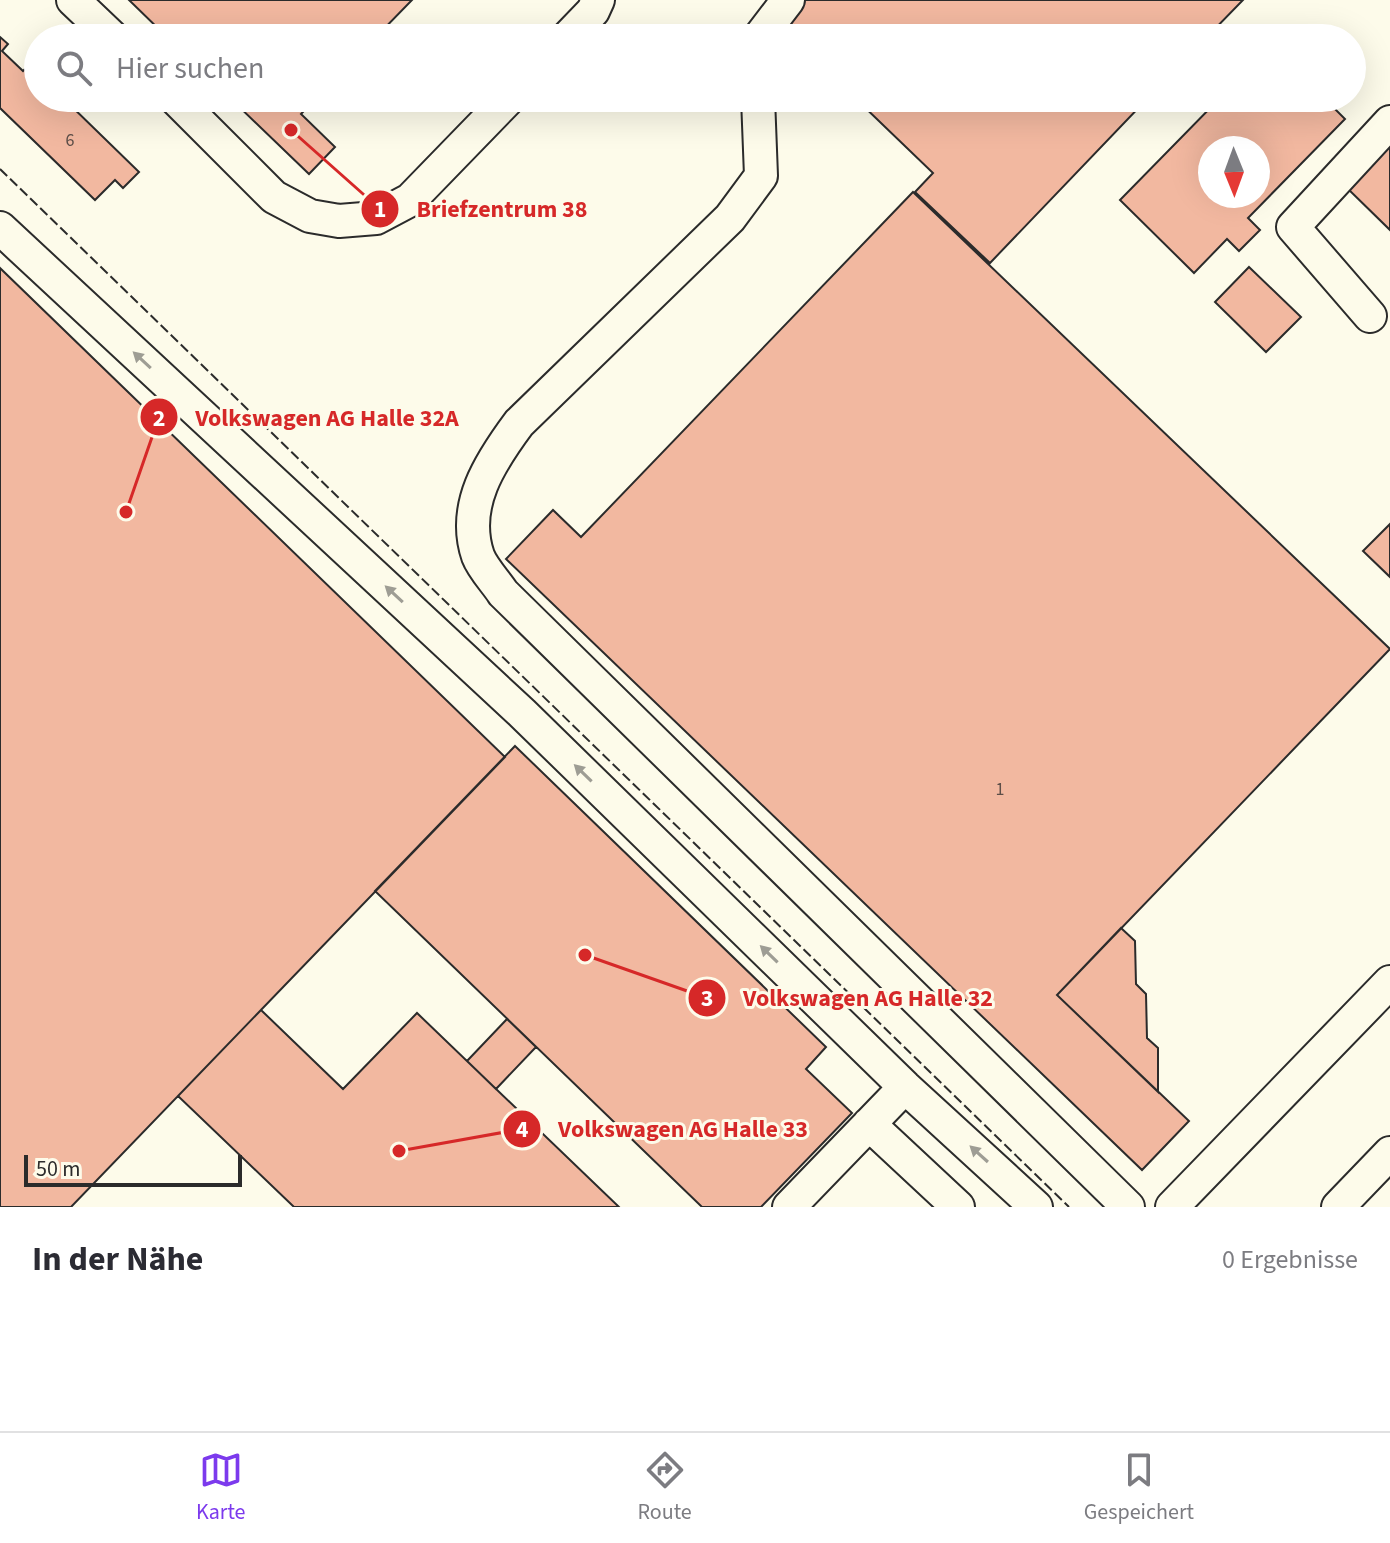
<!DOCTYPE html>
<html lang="de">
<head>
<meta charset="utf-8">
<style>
  :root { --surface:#fff; --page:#f7f7f7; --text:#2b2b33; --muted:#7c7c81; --line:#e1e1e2; --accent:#7c3aed }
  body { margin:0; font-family:"Source Sans 3",sans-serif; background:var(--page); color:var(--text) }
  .compass { position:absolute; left:1198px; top:136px; width:72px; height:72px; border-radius:50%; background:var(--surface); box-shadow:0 8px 32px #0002; rotate:179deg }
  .scale { position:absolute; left:24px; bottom:20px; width:218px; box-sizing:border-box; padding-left:8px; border:4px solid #2b2b2b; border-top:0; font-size:22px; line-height:28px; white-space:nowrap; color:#2b2b2b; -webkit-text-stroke:6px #fdfbea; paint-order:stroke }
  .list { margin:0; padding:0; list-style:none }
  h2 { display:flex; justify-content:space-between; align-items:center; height:104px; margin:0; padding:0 32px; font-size:34px }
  h2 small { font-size:26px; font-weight:400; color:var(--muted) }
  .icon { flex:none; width:44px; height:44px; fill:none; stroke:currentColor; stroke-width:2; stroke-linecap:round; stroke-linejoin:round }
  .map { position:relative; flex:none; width:1390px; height:1207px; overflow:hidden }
  .search { position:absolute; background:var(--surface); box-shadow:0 8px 32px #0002; left:24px; right:24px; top:24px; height:88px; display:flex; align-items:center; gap:20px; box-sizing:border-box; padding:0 28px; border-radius:44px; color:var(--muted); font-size:30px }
  .sheet { height:224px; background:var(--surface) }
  nav { display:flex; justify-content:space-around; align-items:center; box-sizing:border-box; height:112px; border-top:2px solid var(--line); background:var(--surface); font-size:22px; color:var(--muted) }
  nav a { display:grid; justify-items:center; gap:4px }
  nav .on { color:var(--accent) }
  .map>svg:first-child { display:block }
  .building { fill:#f2b8a0; stroke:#2b2b2b; stroke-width:2; fill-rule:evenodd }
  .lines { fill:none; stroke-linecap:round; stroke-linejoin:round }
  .minor-casing { stroke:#2b2b2b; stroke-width:36 }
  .minor { stroke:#fdfbea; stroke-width:32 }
  .fence { stroke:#2b2b2b; stroke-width:2; stroke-dasharray:10 4; stroke-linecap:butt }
  .oneway { fill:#9e9d94 }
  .labels { text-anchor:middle; stroke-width:6; stroke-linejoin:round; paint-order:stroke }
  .number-label { font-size:18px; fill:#5d4e48 }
  .leader { fill:none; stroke:#d62828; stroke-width:3 }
  .callout-dot { fill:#d62828; stroke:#fdfbea; stroke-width:3 }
  .mark-label { font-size:24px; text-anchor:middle; font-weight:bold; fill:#fff }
  .callout-label { font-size:24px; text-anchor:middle; font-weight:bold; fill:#d62828; stroke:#fdfbea; stroke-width:6; stroke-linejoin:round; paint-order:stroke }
</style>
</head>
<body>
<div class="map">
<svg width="1390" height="1207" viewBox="0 0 1390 1207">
  <rect width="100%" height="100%" fill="#fdfbea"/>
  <!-- building -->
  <path class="building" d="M129,0H412L375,38H168Z
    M804,0H1243L1206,38H792L779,26Z
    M0,37L8,44L2,51L23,71L29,65L38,74V98H63L139,172L123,188L115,180L95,200L0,108Z
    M230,98H316L301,114L335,147L309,174Z
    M855,98H1148L990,263L915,192L933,173Z
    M1220,98H1324L1345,119L1248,218L1260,230L1239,251L1227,239L1194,273L1120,200ZM1210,148H1258V196H1210Z
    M1390,141V230L1346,187Z
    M913,192L1390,649L1057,995L1189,1121L1142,1170L506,559L553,510L581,537Z
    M1249,267L1301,317L1266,352L1215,302Z
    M0,268L505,757L71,1207H0Z
    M1390,524V577L1363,551Z
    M515,746L826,1047L806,1069L852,1113L761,1207H702L375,891Z
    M1121,928L1135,941L1136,984L1146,994L1147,1038L1158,1048V1092L1057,995Z
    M261,1010L343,1089L417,1013L619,1207H294L178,1096Z
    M507,1019L536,1047L496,1089L467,1061Z"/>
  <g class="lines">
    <defs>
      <path id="minor" d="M73,0L113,38
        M567,38L593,11L598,0
        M759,38L788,0
        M175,98L274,197L310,216L339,221L376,218L410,200L509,98
        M758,98L761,176L730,218L519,423C490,462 461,506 478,556C483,569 496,582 503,593L1128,1207
        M0,228L522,713L905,1087L1036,1207
        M1370,316L1293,227L1390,122
        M869,1124L958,1207
        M789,1207L905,1087
        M1172,1207L1390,982
        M1338,1207L1390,1153"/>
    </defs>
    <!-- minor casing -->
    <use href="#minor" class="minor-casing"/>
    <!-- minor -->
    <use href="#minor" class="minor"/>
    <!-- fence -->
    <path class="fence" d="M0,169L1069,1207"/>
  </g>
  <!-- one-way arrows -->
  <defs><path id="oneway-solid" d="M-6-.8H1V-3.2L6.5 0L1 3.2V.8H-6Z" transform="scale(2)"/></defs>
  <g class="oneway">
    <use href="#oneway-solid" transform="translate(142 360) rotate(-137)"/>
    <use href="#oneway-solid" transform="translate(394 594) rotate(-137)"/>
    <use href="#oneway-solid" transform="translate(583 773) rotate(-136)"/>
    <use href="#oneway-solid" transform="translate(769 954) rotate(-136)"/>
    <use href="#oneway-solid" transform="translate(979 1154) rotate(-138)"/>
  </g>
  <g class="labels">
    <!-- number labels -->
    <g class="number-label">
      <text x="70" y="146">6</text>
      <text x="1000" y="795">1</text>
    </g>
  </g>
  <!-- callouts -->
  <path class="leader" d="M291 130L380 209M126 512L159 417M585 955L707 998M399 1151L522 1129"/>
  <g class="callout-dot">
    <circle cx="291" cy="130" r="8"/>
    <circle cx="126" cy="512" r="8"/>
    <circle cx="585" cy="955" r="8"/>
    <circle cx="399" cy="1151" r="8"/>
    <circle cx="380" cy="209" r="20"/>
    <circle cx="159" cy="417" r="20"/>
    <circle cx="707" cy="998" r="20"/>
    <circle cx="522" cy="1129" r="20"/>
  </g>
  <g class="mark-label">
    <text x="380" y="217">1</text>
    <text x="159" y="426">2</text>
    <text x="707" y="1006">3</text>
    <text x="522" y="1137">4</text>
  </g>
  <g class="callout-label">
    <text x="502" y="217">Briefzentrum 38</text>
    <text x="327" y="426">Volkswagen AG Halle 32A</text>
    <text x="868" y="1006">Volkswagen AG Halle 32</text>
    <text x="683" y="1137">Volkswagen AG Halle 33</text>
  </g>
</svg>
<svg class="compass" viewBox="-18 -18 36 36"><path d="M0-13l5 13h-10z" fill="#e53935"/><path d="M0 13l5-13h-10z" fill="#7c7c81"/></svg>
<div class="scale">50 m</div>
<div class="search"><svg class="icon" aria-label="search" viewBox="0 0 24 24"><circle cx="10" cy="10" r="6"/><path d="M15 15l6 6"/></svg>Hier suchen</div>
</div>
<section class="sheet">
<h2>In der Nähe<small>0 Ergebnisse</small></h2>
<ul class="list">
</ul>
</section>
<nav>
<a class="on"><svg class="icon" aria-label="map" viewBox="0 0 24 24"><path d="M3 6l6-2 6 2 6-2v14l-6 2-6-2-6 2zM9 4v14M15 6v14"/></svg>Karte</a>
<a><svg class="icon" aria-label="directions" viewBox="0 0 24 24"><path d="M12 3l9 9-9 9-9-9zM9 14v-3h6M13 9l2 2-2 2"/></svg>Route</a>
<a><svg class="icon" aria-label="saved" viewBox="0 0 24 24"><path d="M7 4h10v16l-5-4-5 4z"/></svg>Gespeichert</a>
</nav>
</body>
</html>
